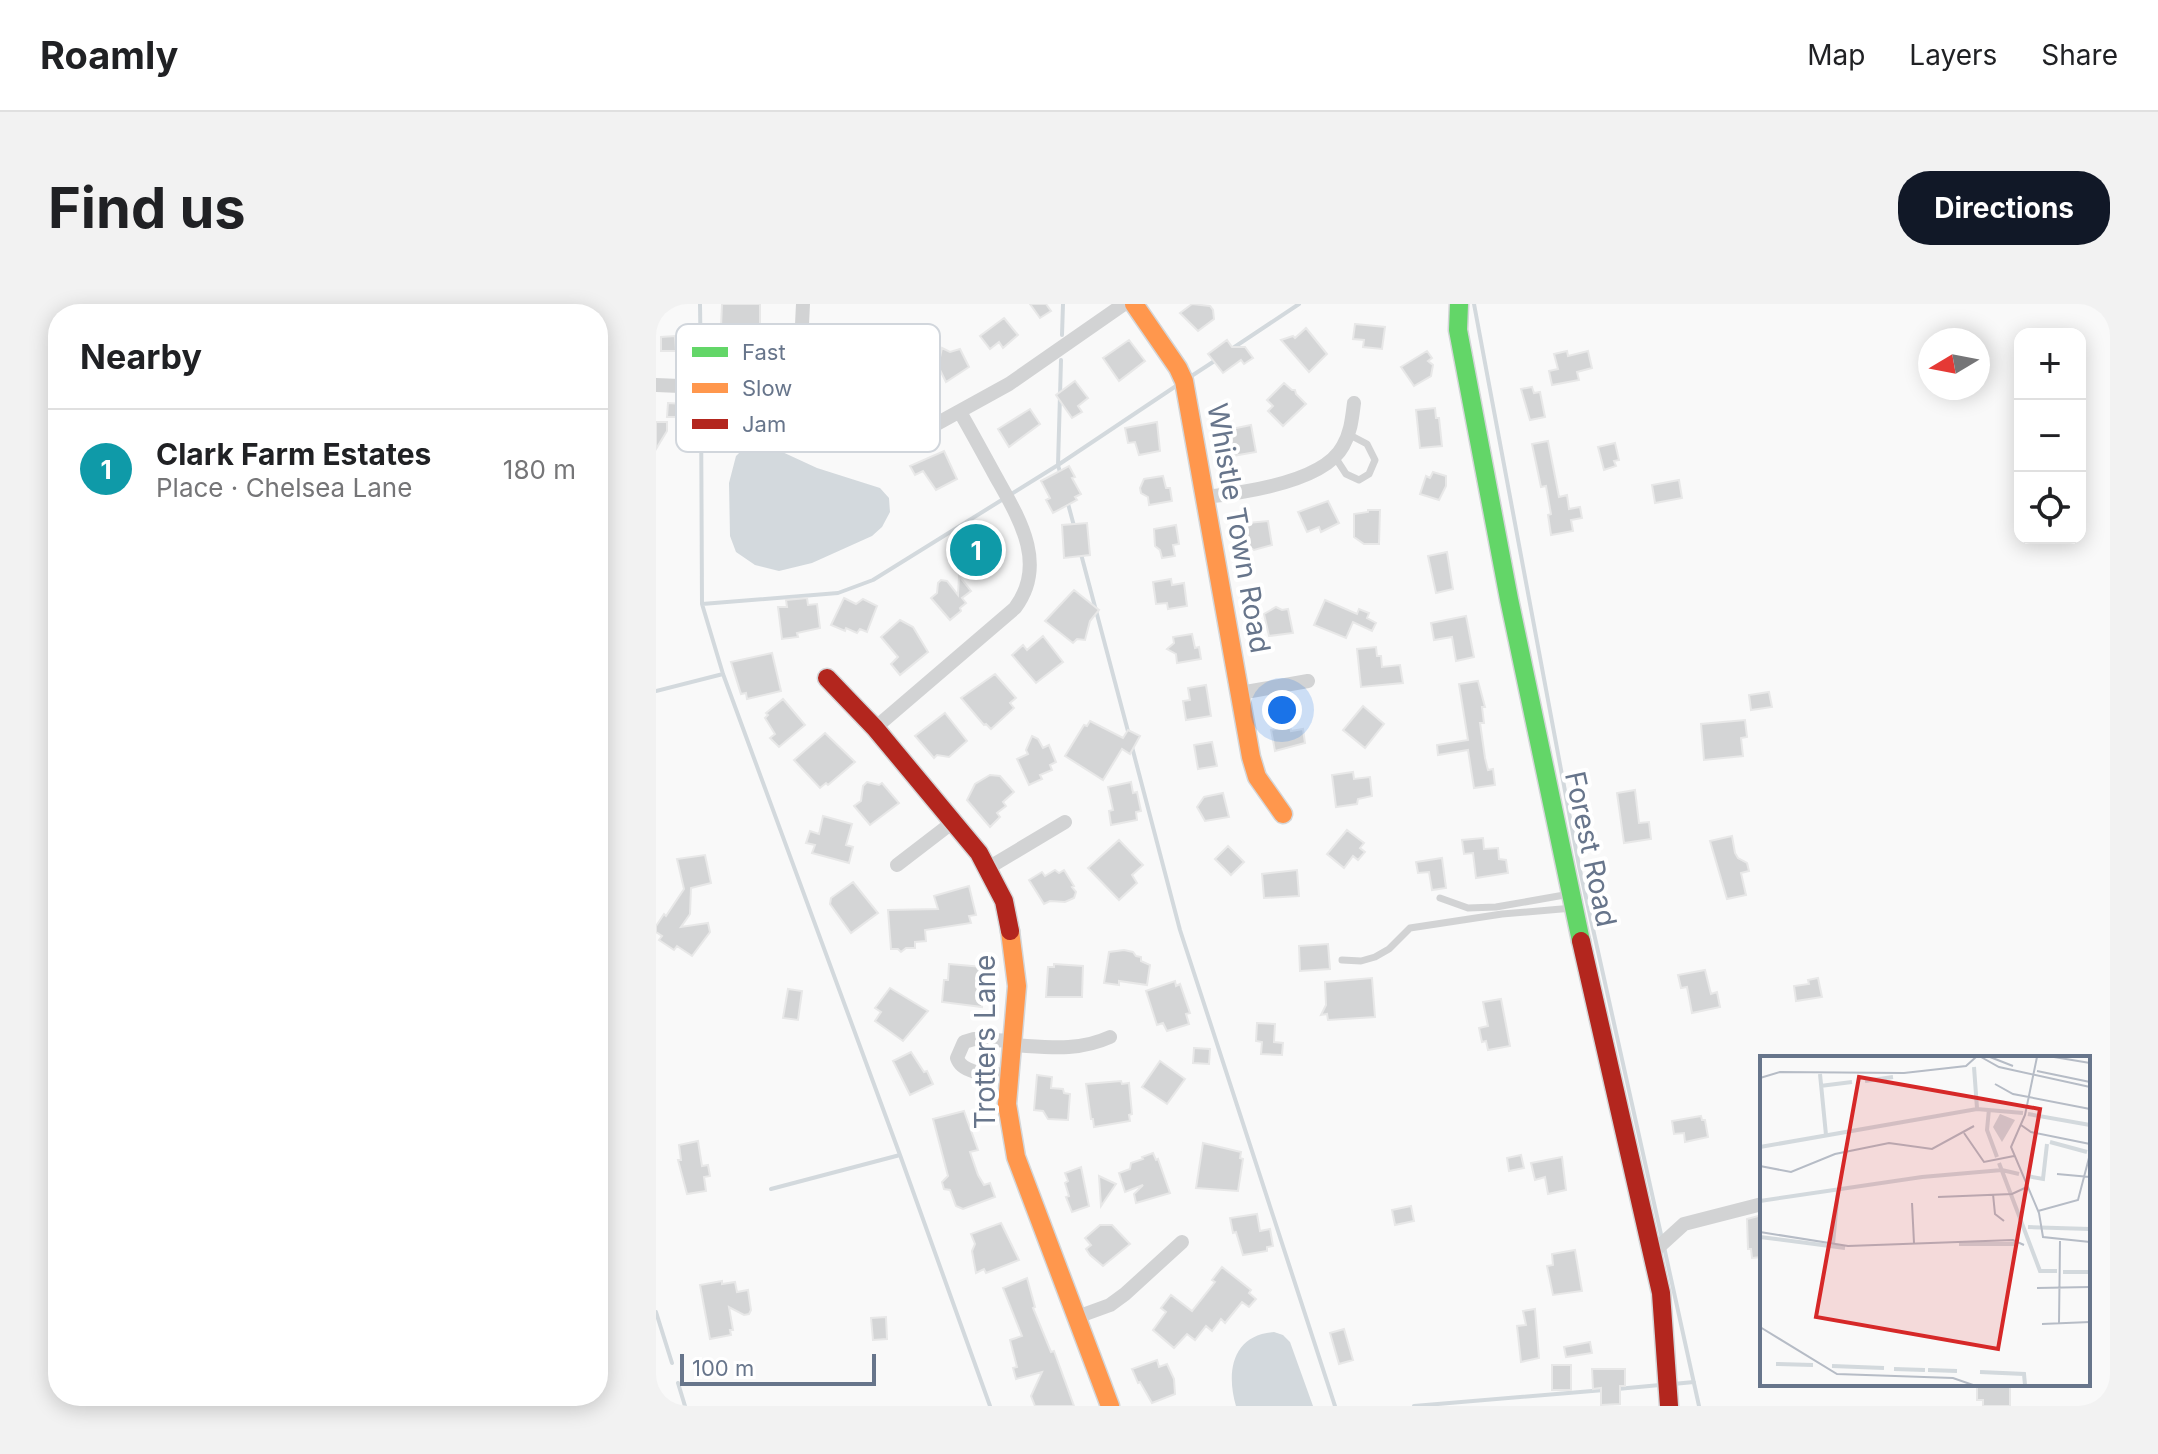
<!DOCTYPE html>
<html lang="en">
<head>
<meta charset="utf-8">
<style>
  :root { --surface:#fff; --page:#f2f2f2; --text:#202124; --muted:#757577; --line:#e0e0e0; --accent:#111827 }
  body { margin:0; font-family:Inter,sans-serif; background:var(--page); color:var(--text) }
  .controls { position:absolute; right:24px; top:24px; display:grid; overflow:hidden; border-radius:16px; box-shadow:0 4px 20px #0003 }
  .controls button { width:72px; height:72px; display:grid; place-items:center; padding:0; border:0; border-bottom:2px solid var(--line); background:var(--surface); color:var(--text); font:40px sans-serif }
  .compass { position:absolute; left:1262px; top:24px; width:72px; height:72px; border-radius:50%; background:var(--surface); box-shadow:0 4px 20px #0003; rotate:260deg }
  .scale { position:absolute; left:24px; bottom:20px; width:196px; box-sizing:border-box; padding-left:8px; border:4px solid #67758b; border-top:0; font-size:22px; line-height:28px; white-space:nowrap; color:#67758b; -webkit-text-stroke:6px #fff; paint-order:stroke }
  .you { position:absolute; left:626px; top:406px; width:28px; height:28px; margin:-20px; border:6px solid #fff; border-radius:50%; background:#1a73e8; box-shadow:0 0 0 12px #1a73e833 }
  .badge { display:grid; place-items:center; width:52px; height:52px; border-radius:50%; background:var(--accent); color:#fff; font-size:26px; font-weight:700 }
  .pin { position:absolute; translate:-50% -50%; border:4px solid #fff; box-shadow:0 2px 8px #0006 }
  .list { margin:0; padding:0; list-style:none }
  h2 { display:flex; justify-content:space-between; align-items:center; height:104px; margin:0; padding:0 32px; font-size:34px }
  h2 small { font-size:26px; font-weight:400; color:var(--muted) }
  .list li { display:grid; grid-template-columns:52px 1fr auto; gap:24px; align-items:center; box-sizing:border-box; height:120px; padding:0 32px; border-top:2px solid var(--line) }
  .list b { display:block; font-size:30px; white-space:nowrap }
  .list p { margin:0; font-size:26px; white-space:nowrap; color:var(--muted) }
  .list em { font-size:26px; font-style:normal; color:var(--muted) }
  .icon { flex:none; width:44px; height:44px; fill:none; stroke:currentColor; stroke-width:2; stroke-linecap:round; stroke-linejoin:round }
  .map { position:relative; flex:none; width:1454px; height:1102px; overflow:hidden; border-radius:32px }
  header { display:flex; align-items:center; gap:48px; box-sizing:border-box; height:112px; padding:0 40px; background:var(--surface); border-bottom:2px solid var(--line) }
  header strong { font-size:38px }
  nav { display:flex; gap:44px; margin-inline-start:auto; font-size:28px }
  .intro { display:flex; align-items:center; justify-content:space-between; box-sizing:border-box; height:192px; padding:0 48px }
  h1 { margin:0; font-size:56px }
  .button { padding:20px 36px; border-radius:32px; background:var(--accent); color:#fff; font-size:28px; font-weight:700 }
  main { display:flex; gap:48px; padding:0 48px }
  aside { flex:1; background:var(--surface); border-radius:32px; box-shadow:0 4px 20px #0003 }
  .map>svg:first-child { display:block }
  .water { fill:#d3d9dd }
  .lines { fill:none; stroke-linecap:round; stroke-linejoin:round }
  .stream { stroke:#d3d9dd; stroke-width:4 }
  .building { fill:#d4d5d6; stroke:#e8e8e8; stroke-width:2 }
  .fast-casing { stroke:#d4d6d8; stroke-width:21 }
  .slow-casing { stroke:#d4d6d8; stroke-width:21 }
  .jam-casing { stroke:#d4d6d8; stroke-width:21 }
  .lane { stroke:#d2d3d4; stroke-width:7 }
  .street { stroke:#d2d3d4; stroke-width:14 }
  .fast { stroke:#63d668; stroke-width:18 }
  .slow { stroke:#ff974d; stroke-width:18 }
  .jam { stroke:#b3261e; stroke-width:18 }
  .labels { text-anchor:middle; stroke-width:8; stroke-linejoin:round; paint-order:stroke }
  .street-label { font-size:28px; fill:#67758b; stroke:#fff }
  .inset-river { fill:none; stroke:#d3d9dd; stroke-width:4 }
  .inset-road { fill:none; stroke:#b6bcc6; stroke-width:2 }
  .view { fill:#d62828; fill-opacity:0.15; stroke:#d62828; stroke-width:4 }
  .inset-edge { fill:none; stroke:#67758b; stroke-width:4 }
  .key { fill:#fff; stroke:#d1d6dc; stroke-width:2 }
  .key-label { font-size:22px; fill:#67758b }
</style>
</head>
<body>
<header>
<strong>Roamly</strong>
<nav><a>Map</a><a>Layers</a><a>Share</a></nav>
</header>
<div class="intro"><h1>Find us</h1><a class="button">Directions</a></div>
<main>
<aside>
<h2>Nearby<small></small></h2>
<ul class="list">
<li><span class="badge" style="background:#0f9aa8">1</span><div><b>Clark Farm Estates</b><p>Place · Chelsea Lane</p></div><em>180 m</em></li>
</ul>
</aside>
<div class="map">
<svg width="1454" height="1102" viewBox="0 0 1454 1102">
  <rect width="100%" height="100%" fill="#f9f9f9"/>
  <!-- water -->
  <path class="water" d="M92,140H109L161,164L224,184L233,194L234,208L226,223L216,232L156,259L123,267L99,261L80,248L74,232L73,179L80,152Z
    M618,1028L627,1031L634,1038L657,1102H580C570,1068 576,1031 618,1028Z"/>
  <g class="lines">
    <!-- stream -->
    <path class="stream" d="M44,0L45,71
      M818,0L923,562L1006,935
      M406,31L407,0
      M577,44L643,0
      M534,73L560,56
      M45,92L46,300L67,370L244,851L334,1102
      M405,172L402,161L405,56
      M411,196L418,222
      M425,250L473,431
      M46,300L182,289L217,276L402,161L523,80
      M0,387L67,370
      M476,443L524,626L679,1102
      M115,885L244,851
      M1008,943L1043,1102
      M0,1008L16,1059
      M22,1079L29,1102
      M1017,1080L1038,1078
      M961,1085L1004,1081
      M758,1102L948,1086"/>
  </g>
  <!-- building -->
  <path class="building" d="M66,0H104V20L96,64L71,58L72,53L68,52L75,23H65Z
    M374,0H390L395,7L384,14Z
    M536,0L554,2L557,6L558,15L542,27L524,9Z
    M348,14L362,31L347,44L343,38L334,45L324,32Z
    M699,20L729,23L726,45L707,43L708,36L697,35Z
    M650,24L671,50L653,68L625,36L637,32L639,34Z
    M19,32L20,47H5V33Z
    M473,36L489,57L463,77L447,54Z
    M571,36L576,43H589L597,54L588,60L585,56L567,69L552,50Z
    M286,44L294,48L304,45L313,63L290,78L279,56L284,53Z
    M771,47L776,54L772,57L777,61L775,72L758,82L745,63Z
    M911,47L912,52L932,47L936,64L921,68L923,76L896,81L893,67L902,65L898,50Z
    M419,77L432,94L422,102L426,108L416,114L400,91Z
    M628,79L636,86H639L640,90L650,100L627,122L612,107L617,102L611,96Z
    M876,83L878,89L884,88L889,113L874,116L865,85Z
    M12,99L27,100V113H11Z
    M779,104L780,114H783L786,142L764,144L760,106Z
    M374,105L384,120L353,143L342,125Z
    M0,118H11V127L0,145Z
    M501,118L504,147L483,151L479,138L472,139L469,124Z
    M595,121L600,148L571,153L566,127Z
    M892,137L903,193L911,191L913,205L924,203L926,214L915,216L917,227L895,231L892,211L895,210L890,182L885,183L876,140Z
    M959,139L963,156L958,157L960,162L948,166L942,143Z
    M288,147L301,175L280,186L267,167L259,171L254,162Z
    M413,162L419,173L416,174L425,190L419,193L421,196L397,209L390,196L394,194L385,177Z
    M777,168L790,172V182L783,196L764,190L770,172L774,174Z
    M507,172L510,184H514L516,197L493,201L492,193L485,189L484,184L488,175Z
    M1023,176L1026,194L999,199L996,181Z
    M672,197L683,219L665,228L663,223L651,228L642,208Z
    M712,206H724L723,240H708L698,233V210L712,208Z
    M612,217L616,241L598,246L584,237L581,220Z
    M431,219L434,251L408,254L406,221Z
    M520,221L523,240L517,241L519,252L506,254L504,246L499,242L498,225Z
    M311,227H334L336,249H342V264H303L306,236H311Z
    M791,248L797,285L780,289L772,252Z
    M303,272L315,287L306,294L310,299L304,304L305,307L294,316L275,294L281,289L282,279L285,276L291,277L302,291Z
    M515,275L516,281L528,279L531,302L512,305L511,299L500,300L497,278Z
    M418,286L443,306L434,317L429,336L421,335L417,339L389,317Z
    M151,294L152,301L161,300L164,324L141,329L142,333L126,335L122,303H131L130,296Z
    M188,294L200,300L207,295L221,302L211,328L204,325L201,329L190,324L189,327L175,321Z
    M669,296L701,310L703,305L713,309L711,314L720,319L716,327L697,318L690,334L658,321Z
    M620,303L626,306L632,305L637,329L613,332L608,310Z
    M810,312L818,353L800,357L796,333L778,336L775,319Z
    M244,316L257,323L272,348L244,371L235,360L242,353L225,333Z
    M536,330L539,344L543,343L545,355L521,359L520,350L511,345L518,339L517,333Z
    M387,332L407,358L380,379L356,351L367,341L371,346Z
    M720,343L721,352H725L726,363L744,361L747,379L705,383L701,345Z
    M116,349L125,387L91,395L90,389L85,390L75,358Z
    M339,370L360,394L354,399L358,404L335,425L330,420L328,421L305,394Z
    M822,377L829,403H826L828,419H824L829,454L832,466L837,465L839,481L818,484L812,446L782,451L781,441L812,436L803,380Z
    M550,381L555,412L530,416L527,397L534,396L532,384Z
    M1113,388L1116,403L1095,406L1093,391Z
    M127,395L149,421L123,443L114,434L119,430L109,414L112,411L110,409Z
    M707,402L728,420L709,444L687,426Z
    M289,409L311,437L293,453L281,451L278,454L259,432Z
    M1089,416L1091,433L1085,434L1087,452L1048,456L1045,420Z
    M434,417L467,434L472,426L484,432L474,450L466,445L447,476L409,452L428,421L431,422Z
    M634,421L635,427L647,425L649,439L619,447L615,426Z
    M169,429L199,458L172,481L170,479L164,484L138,456Z
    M376,432L382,435L387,444L393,441L400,458L394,461L396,466L384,471L386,475L373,481L361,455L372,450L370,446Z
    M556,438L561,462L542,465L538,441Z
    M697,468L698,475L714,473L716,492L702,495L701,500L680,503L676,471Z
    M334,471L344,472L358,488L347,498L350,502L341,509L344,513L334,523L311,496L319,480Z
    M211,478L223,481L226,479L243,499L214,521L198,502L205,497L207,482Z
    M475,478L477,489L481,488L485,507L480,508L481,516L455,521L453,507L457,506L452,483Z
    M979,486L983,519L993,518L995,535L968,539L961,489Z
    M567,489L573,513L549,517L541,503L548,493Z
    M167,512L196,520L190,541L197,543L193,559L156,549L159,541L150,539L154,527L163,530Z
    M691,526L708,539L704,544L709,548L702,556L697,552L688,564L671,550Z
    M1076,532L1079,549L1082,554L1091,559L1093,567L1085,569L1090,591L1071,595L1054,537Z
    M827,534L828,545L842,544L843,555L850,556L852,569L820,574L817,549L808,550L806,536Z
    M463,536L487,561L476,571L481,579L463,596L432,564Z
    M572,542L588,558L575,571L559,555Z
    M49,551L55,579L35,584L34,610L25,623L52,619L54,628L36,652L21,642L18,646L3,636L6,632L0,628V622L8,610L10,612L28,585L21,555Z
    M786,554L790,584L776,586L773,568L762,569L760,558Z
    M399,566L403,569L408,566L418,582L416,583L420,588L418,594L409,598L394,597L388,600L373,576L386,568L389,572Z
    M641,566L643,592L608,594L606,570Z
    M197,578L222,609L195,629L174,600L175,594Z
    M313,582L320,611L313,612L315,619L269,626L270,637L259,638V644H250L245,648L242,645H235L232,606L282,605L278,592Z
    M672,640L674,665L644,667L643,642Z
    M468,646L477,648L480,652L485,653V657L494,661L491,681L463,677V681L448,679L453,648Z
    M293,660L327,663L326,703L286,698L288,676H292Z
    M398,660L427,662L426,693H390L392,663H398Z
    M1049,666L1055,690L1061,688L1064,703L1036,709L1031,683L1025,684L1022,671Z
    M716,674L719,713L672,716L671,710L665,711L670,701L669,678Z
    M1162,674L1166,693L1140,697L1138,682L1153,680L1152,676Z
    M519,677L520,682L524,680L534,709L530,710L533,720L511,727L507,719L501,721L490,687Z
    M234,684L272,707L247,737L219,717L225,708L219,704Z
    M132,685L146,687L142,716L127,714Z
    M845,695L854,742L832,746L830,737L826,738L823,724L832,722L827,698Z
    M601,719L619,720L618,738L627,739L626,751L605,750L606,738L600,737Z
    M538,744L554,745L553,760L537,759Z
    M255,748L268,768L271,767L277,780L254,791L237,757Z
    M504,757L529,775L511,800L486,783Z
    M381,771L396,773L395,784L407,785L408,789L414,790L412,816L392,815L387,807L378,806Z
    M465,777L466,780L473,779L476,810L473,811L474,817L438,823L437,815H435L430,780Z
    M308,807L322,846L314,848L322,871L328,881L334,879L339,893L307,905L300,902L294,886L288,885L286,878L292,872L277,815Z
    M1045,812L1046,816H1049L1052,833L1029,838L1028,829L1018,830L1016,817Z
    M42,837L46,862L52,861L54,872L48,873L50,887L31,890L22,856H25L23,841Z
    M547,839L585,848L584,854L587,855L582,887L540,884Z
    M497,849L500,856L502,855L514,889L480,899L478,890L487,881L469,888L463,869L474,865L475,859L487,855L486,853Z
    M865,851L868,864L853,867L851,854Z
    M906,853L910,886L892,890L889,873L879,876L875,859Z
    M425,863L433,902L416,908L410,893L413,892L409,879L412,877L409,869Z
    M443,872L460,880L445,902Z
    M755,902L758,917L739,921L736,906Z
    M601,910L604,927L614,925L617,942L611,943V947L587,951L580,928L577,929L574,914Z
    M1106,911V953L1096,954L1095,945H1092L1091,915Z
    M345,919L363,956L330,969L328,965L320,969L316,947L319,940L315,930Z
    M444,921H456L474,940L447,962L434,951L430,945L435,941L429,934Z
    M919,946L926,987L897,991L891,962L897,961L896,950Z
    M566,963L595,986L593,989L600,995L593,1003L586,998L569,1019L565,1015L556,1027L550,1022L539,1036L531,1030L518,1044L497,1026L510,1008L505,1004L515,991L536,1007L559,978L556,976Z
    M371,974L379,1003L377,1004L395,1048L398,1047L418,1102H379L375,1092L386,1068L360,1075L357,1064L361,1063L354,1036L366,1032L347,984Z
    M66,977V980L79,978L81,988L92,986L95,1006L93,1010L88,1011L73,1003L77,1026H74L75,1031L54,1035L44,981Z
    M879,1005L883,1054L865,1058L861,1022L870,1021L867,1007Z
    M230,1013L231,1035L217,1036L215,1014Z
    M688,1025L697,1056L683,1060L674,1029Z
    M934,1038L936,1049L910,1053L908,1043Z
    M501,1056L503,1063L511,1060L518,1075L519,1090L496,1099L484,1078L482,1079L476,1065Z
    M896,1061H915V1086H896Z
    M936,1065H969V1082H964V1100L945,1101V1084L937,1085Z
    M1321,1080H1354V1102H1327V1096H1321Z"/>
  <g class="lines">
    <defs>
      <path id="fast" d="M803,0L802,26L853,295L925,637"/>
      <path id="slow" d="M478,0L522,64L528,77L595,453L601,473L627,510
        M354,627L361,682L351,800L360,853L454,1102"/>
      <path id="jam" d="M171,374L219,424L323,549L348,597L354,627
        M925,637L1005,989L1013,1102"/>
    </defs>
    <!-- fast casing -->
    <use href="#fast" class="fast-casing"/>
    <!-- slow casing -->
    <use href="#slow" class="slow-casing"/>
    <!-- jam casing -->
    <use href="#jam" class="jam-casing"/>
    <!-- lane -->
    <path class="lane" d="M679,153L690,170L703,176L713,170L719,156L711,140L692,130
      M784,594L812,604L840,603L914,590
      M686,656L705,657L719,653L733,645L754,624L846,610L917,604"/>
    <!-- street -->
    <path class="street" d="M0,81L70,84L97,92L159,127L189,139L218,142L237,140L255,134L353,80L468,0
      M113,100L145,41L147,0
      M549,193C586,189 668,178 687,142C695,128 696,114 698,99
      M584,389L652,377
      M219,424L359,304C392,260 363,214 340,173C328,151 316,129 304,108
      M241,561L297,518
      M332,564L409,518
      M356,741C391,743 421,748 454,733
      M353,771C337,769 307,772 301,754L308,738L318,735L356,737
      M995,950L1028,920L1106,900
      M421,1013L454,1001L469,990L526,938"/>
    <!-- fast -->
    <use href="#fast" class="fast"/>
    <!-- slow -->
    <use href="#slow" class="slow"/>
    <!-- jam -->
    <use href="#jam" class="jam"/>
  </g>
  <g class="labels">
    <!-- street labels -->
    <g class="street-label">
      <text transform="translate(583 224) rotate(80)" y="10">Whistle Town Road</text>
      <text transform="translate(935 545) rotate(78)" y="10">Forest Road</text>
      <text transform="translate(329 738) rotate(-90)" y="10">Trotters Lane</text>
    </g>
  </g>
  <!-- overview -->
  <g transform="translate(1104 752)">
    <rect width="330" height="330" fill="#f9f9f9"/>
    <path d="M240,58L255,64L242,86L233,71Z" fill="#d3d9dd"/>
    <path class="inset-river" d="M214,11L217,52M60,18L66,79M105,25L133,21M60,30L92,26M229,53L227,74L237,101M268,58L330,69M290,86L327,96M0,91L217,53L263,57M239,107L280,215H297M267,120L283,123L287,88M0,145L162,121L242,114L259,118M268,171L330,173M0,181L85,192M73,188L78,134M199,188H257M303,216H330M16,308L53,309M72,310L124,312M134,313L165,314M168,314L197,315M220,316L264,318L265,329"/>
    <path class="inset-road" d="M221,1L239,11L330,31M230,1L253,10M277,1L265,59L251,91L279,157L283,181L330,186M294,1L330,7M277,15L330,26M0,22L20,16L144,17L206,10L216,1M235,28L253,38L330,53M261,69L271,76L330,88M204,77L224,106L254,100M0,110L31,116L75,98L129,87L172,93L214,70M297,118L330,121M233,138L235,158L244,165M178,141L252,138L267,131M152,147L154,187M278,155L318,144L330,98M0,176L88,190L253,184L264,189M277,232L330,231M282,268L330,266M299,268L300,185M0,271L77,318L193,322L213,329"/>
    <path class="view" d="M99,21L280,53L238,293L56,261Z"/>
    <rect width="330" height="330" class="inset-edge"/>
  </g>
  <!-- legend -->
  <rect x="20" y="20" width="264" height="128" rx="12" class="key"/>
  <rect x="36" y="43" width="36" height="10" fill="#63d668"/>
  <rect x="36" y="79" width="36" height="10" fill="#ff974d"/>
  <rect x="36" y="115" width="36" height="10" fill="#b3261e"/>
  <g class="key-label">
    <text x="86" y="56">Fast</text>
    <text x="86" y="92">Slow</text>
    <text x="86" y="128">Jam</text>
  </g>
</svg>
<div class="controls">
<button>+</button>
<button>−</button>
<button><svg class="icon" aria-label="locate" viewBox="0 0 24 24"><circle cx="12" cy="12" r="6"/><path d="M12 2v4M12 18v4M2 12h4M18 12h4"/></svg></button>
</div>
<svg class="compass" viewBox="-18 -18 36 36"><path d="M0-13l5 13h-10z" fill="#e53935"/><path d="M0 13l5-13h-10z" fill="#757577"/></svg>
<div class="scale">100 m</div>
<div class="you"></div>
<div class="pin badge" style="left:320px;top:246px;background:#0f9aa8">1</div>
</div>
</main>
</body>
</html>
